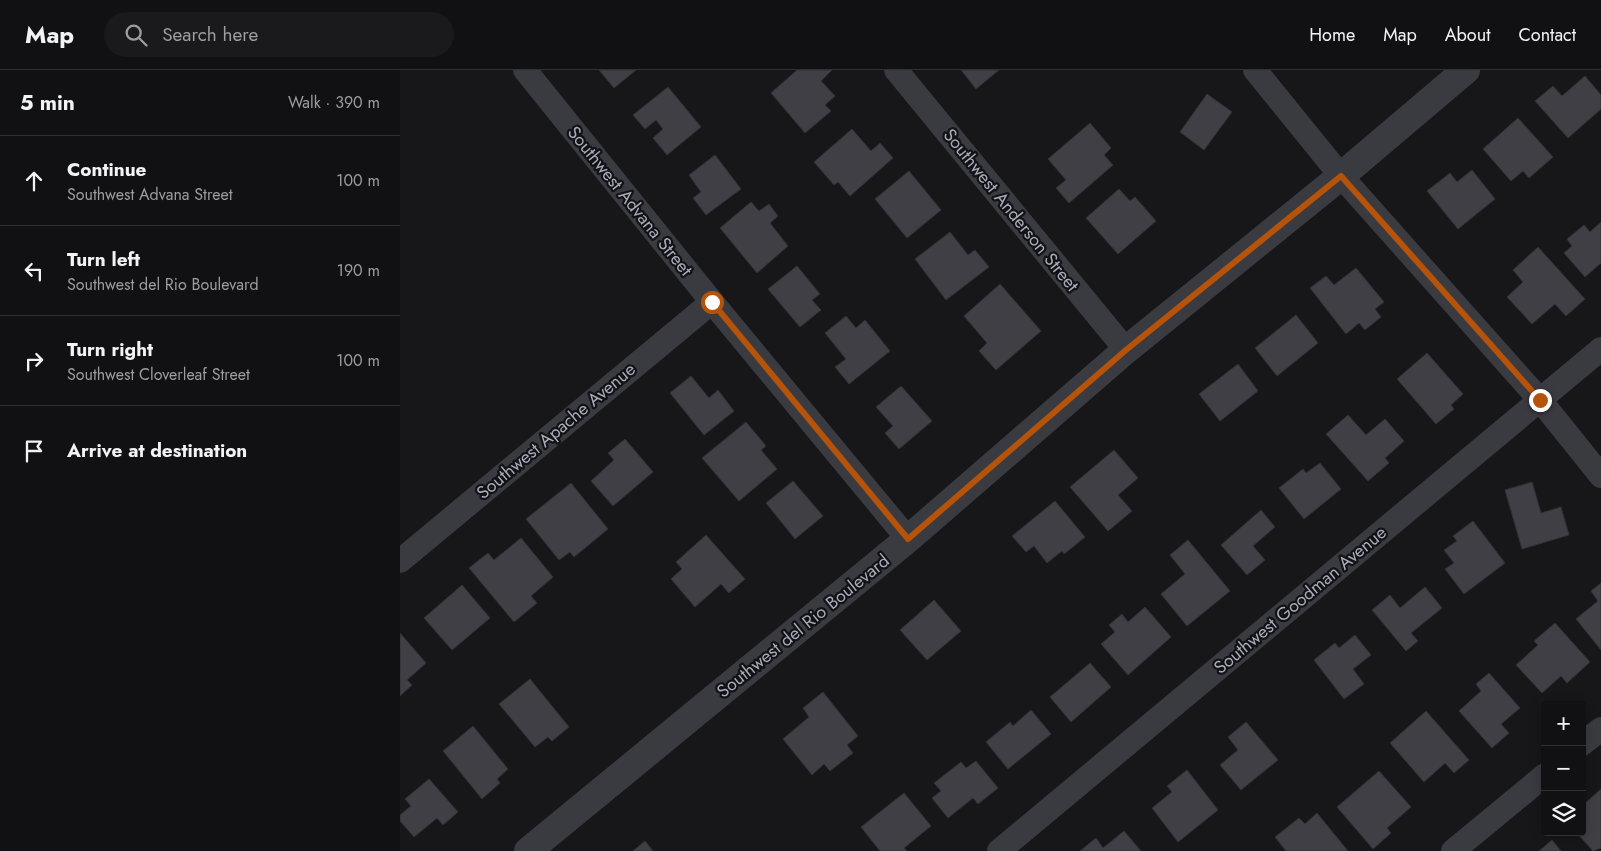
<!DOCTYPE html>
<html lang="en">
<head>
<meta charset="utf-8">
<style>
  :root { --surface:#111114; --page:#1a1a1d; --text:#f1f3f6; --muted:#9c9da0; --line:#303134 }
  body { margin:0; font-family:Jost,sans-serif; background:var(--page); color:var(--text) }
  .controls { position:absolute; right:15px; bottom:15px; display:grid; overflow:hidden; border-radius:5px; box-shadow:0 2px 12px #0003 }
  .controls button { width:45px; height:45px; display:grid; place-items:center; padding:0; border:0; border-bottom:1px solid var(--line); background:var(--surface); color:var(--text); font:25px sans-serif }
  .stop { position:absolute; width:15px; height:15px; margin:-11px; border:4px solid #b45309; border-radius:50%; background:#fff }
  .stop.end { background:#b45309; border-color:#fff; box-shadow:0 1px 5px #0008 }
  .list { margin:0; padding:0; list-style:none }
  h2 { display:flex; justify-content:space-between; align-items:center; height:65px; margin:0; padding:0 20px; font-size:21px }
  h2 small { font-size:16px; font-weight:400; color:var(--muted) }
  .list li { display:grid; grid-template-columns:32px 1fr auto; gap:15px; align-items:center; box-sizing:border-box; height:90px; padding:0 20px; border-top:1px solid var(--line) }
  .list b { display:block; font-size:19px; white-space:nowrap }
  .list p { margin:0; font-size:16px; white-space:nowrap; color:var(--muted) }
  .list em { font-size:16px; font-style:normal; color:var(--muted) }
  .icon { flex:none; width:28px; height:28px; fill:none; stroke:currentColor; stroke-width:2; stroke-linecap:round; stroke-linejoin:round }
  .map { position:relative; flex:none; width:1201px; height:781px; overflow:hidden }
  header { display:flex; align-items:center; gap:30px; box-sizing:border-box; height:70px; padding:0 25px; background:var(--surface); border-bottom:1px solid var(--line) }
  header strong { font-size:24px }
  nav { display:flex; gap:28px; margin-inline-start:auto; font-size:18px }
  .search { width:350px; height:45px; background:var(--page); display:flex; align-items:center; gap:12px; box-sizing:border-box; padding:0 18px; border-radius:28px; color:var(--muted); font-size:19px }
  main { display:flex }
  aside { flex:1; background:var(--surface) }
  .map>svg:first-child { display:block }
  .building { fill:#3f3f45; stroke:#323136 }
  .lines { fill:none; stroke-linecap:round; stroke-linejoin:round }
  .minor { stroke:#3a3a41; stroke-width:24 }
  .tertiary { stroke:#3a3a41; stroke-width:28 }
  .route { stroke:#b45309; stroke-width:6 }
  .labels { text-anchor:middle; stroke-width:4.5; stroke-linejoin:round; paint-order:stroke }
  .street-label { font-size:18px; fill:#a8abbb; stroke:#121215 }
</style>
</head>
<body>
<header>
<strong>Map</strong>
<div class="search"><svg class="icon" aria-label="search" viewBox="0 0 24 24"><circle cx="10" cy="10" r="6"/><path d="M15 15l6 6"/></svg>Search here</div>
<nav><a>Home</a><a>Map</a><a>About</a><a>Contact</a></nav>
</header>
<main>
<aside>
<h2>5 min<small>Walk · 390 m</small></h2>
<ul class="list">
<li><svg class="icon" aria-label="ahead" viewBox="0 0 24 24"><path d="M12 20V5M6 11l6-6 6 6"/></svg><div><b>Continue</b><p>Southwest Advana Street</p></div><em>100 m</em></li>
<li><svg class="icon" aria-label="left" viewBox="0 0 24 24"><path d="M17 20v-9H6M10 6l-5 5 5 5"/></svg><div><b>Turn left</b><p>Southwest del Rio Boulevard</p></div><em>190 m</em></li>
<li><svg class="icon" aria-label="right" viewBox="0 0 24 24"><path d="M7 20v-9h11M14 6l5 5-5 5"/></svg><div><b>Turn right</b><p>Southwest Cloverleaf Street</p></div><em>100 m</em></li>
<li><svg class="icon" aria-label="arrive" viewBox="0 0 24 24"><path d="M6 21V4h12l-3 4 3 4H6"/></svg><div><b>Arrive at destination</b></div></li>
</ul>
</aside>
<div class="map">
<svg width="1201" height="781" viewBox="0 0 1201 781">
  <rect width="100%" height="100%" fill="#17171a"/>
  <!-- building -->
  <path class="building" d="M199,0H236L214,18Z
    M397,0H432L421,11L435,26L425,35L431,41L405,63L371,23Z
    M561,0H599L576,19Z
    M1185,6L1201,25V39L1168,68L1135,31L1153,16L1162,26Z
    M268,17L301,57L267,85L253,68L263,59L256,50L245,59L233,45Z
    M807,24L832,42L804,80L780,62Z
    M1118,48L1153,87L1129,108L1123,101L1111,111L1083,79Z
    M690,53L711,78L704,85L713,95L669,133L656,118L666,110L648,89Z
    M452,59L471,81L480,73L493,88L450,126L438,112L434,115L414,92Z
    M315,85L341,119L306,145L293,128L301,122L289,105Z
    M1072,100L1095,129L1058,159L1027,121L1050,103L1057,112Z
    M509,101L541,140L507,168L475,129Z
    M719,119L730,131L735,127L756,151L718,184L686,148Z
    M351,132L359,141L369,134L378,146L370,153L388,176L357,203L320,158Z
    M1201,152V193L1185,207L1164,183L1172,176L1167,169L1184,155L1190,162Z
    M550,162L568,185L575,180L589,197L546,230L515,189Z
    M1138,177L1185,229L1166,246L1155,234L1132,254L1107,227L1123,212L1113,200Z
    M397,196L420,224L412,230L421,240L400,257L368,219Z
    M956,198L984,232L975,239L981,247L965,260L959,253L946,264L910,218L926,206L934,215Z
    M600,214L641,261L596,300L579,281L587,273L564,246Z
    M896,245L918,273L877,306L855,278Z
    M446,246L456,258L465,250L490,281L449,314L435,297L446,289L425,263Z
    M1027,283L1063,324L1051,335L1054,339L1036,354L997,309Z
    M838,294L858,321L820,351L799,324Z
    M291,306L309,328L318,320L334,341L304,365L270,323Z
    M501,316L532,351L499,379L485,363L493,356L476,337Z
    M948,345L966,365L985,349L1004,371L985,388L989,393L968,411L926,364Z
    M346,352L366,376L361,380L377,399L339,431L302,388Z
    M225,369L253,402L213,436L191,411L214,390L208,383Z
    M714,380L738,408L718,425L732,441L708,461L670,417Z
    M920,393L941,419L904,449L879,418L903,399L906,403Z
    M393,411L423,446L395,469L366,433Z
    M1132,412L1141,443L1161,437L1169,465L1122,479L1105,420Z
    M171,413L208,459L174,487L170,482L159,490L126,449Z
    M655,431L685,467L664,484L662,481L647,493L634,476L626,482L612,466Z
    M861,440L875,457L853,476L865,490L847,505L821,475Z
    M1073,451L1105,493L1064,524L1045,499L1054,493L1044,480L1057,471L1053,466Z
    M306,465L345,509L329,523L321,514L295,537L271,509L282,499L276,492Z
    M121,468L153,507L131,526L137,533L114,552L69,498L88,483L94,490Z
    M788,470L830,521L787,556L761,524L785,504L770,485Z
    M1201,513V580L1176,549L1198,531L1191,521Z
    M62,515L90,548L52,580L24,548Z
    M1025,517L1042,538L1011,563L1018,571L1006,581L972,540L990,525L1000,538Z
    M534,530L561,561L527,590L500,560Z
    M745,537L771,567L728,605L701,574L715,562L709,555L722,544L728,552Z
    M1155,553L1190,592L1167,613L1161,606L1142,623L1116,595L1138,575L1134,571Z
    M0,563L26,593L7,610L12,615L0,626Z
    M955,565L971,585L953,599L964,614L944,629L914,590L935,573L939,578Z
    M690,593L711,617L671,652L650,627Z
    M1089,603L1120,638L1101,654L1109,663L1092,678L1059,641L1081,621L1076,614Z
    M130,609L169,657L152,671L148,667L135,677L99,634Z
    M423,622L458,666L447,675L453,683L430,701L424,694L412,705L383,669L409,647L403,638Z
    M631,640L651,664L608,699L586,672L610,652L613,656Z
    M1026,641L1069,690L1054,703L1045,693L1024,712L990,673Z
    M846,652L878,690L841,720L820,695L838,680L828,667Z
    M73,656L108,699L97,709L100,713L82,729L43,681Z
    M576,691L598,718L578,734L573,728L548,748L532,728L541,721L534,713L561,692L566,698Z
    M787,700L818,740L778,772L752,738L772,722L767,716Z
    M979,701L1011,737L987,758L991,763L973,779L937,737Z
    M29,709L58,742L43,755L37,748L14,767L0,751V745L11,736L5,729Z
    M1201,719V778L1193,781L1176,762H1182V736Z
    M504,723L531,756L504,778L507,781H480L461,757Z
    M917,743L948,781H886L875,767L899,748L905,754Z
    M724,761L741,781H680L696,768L703,778Z
    M1152,770L1161,781H1139Z
    M245,771L253,781H233Z"/>
  <g class="lines">
    <!-- minor -->
    <path class="minor" d="M125,0L312,232L508,469
      M496,0L726,280
      M855,0L941,106L1140,330L1201,406
      M0,491L312,232
      M1182,674L1201,659
      M599,781L1201,279
      M1053,781L1145,705"/>
    <!-- tertiary -->
    <path class="tertiary" d="M128,781L508,469L726,280L941,106L1066,0"/>
  </g>
  <g class="lines">
    <!-- route -->
    <path class="route" d="M312,232L508,469L726,280L941,106L1140,330"/>
  </g>
  <g class="labels">
    <!-- street labels -->
    <g class="street-label">
      <text transform="translate(230 131) rotate(51)" y="6">Southwest Advana Street</text>
      <text transform="translate(611 140) rotate(51)" y="6">Southwest Anderson Street</text>
      <text transform="translate(156 361) rotate(-40)" y="6">Southwest Apache Avenue</text>
      <text transform="translate(900 530) rotate(-40)" y="6">Southwest Goodman Avenue</text>
      <text transform="translate(403 556) rotate(-39)" y="6">Southwest del Rio Boulevard</text>
    </g>
  </g>
</svg>
<div class="controls">
<button>+</button>
<button>−</button>
<button><svg class="icon" aria-label="layers" viewBox="0 0 24 24"><path d="M12 4l9 5-9 5-9-5zM3 14l9 5 9-5"/></svg></button>
</div>
<div class="stop" style="left:312px;top:232px"></div>
<div class="stop end" style="left:1140px;top:330px"></div>
</div>
</main>
</body>
</html>
